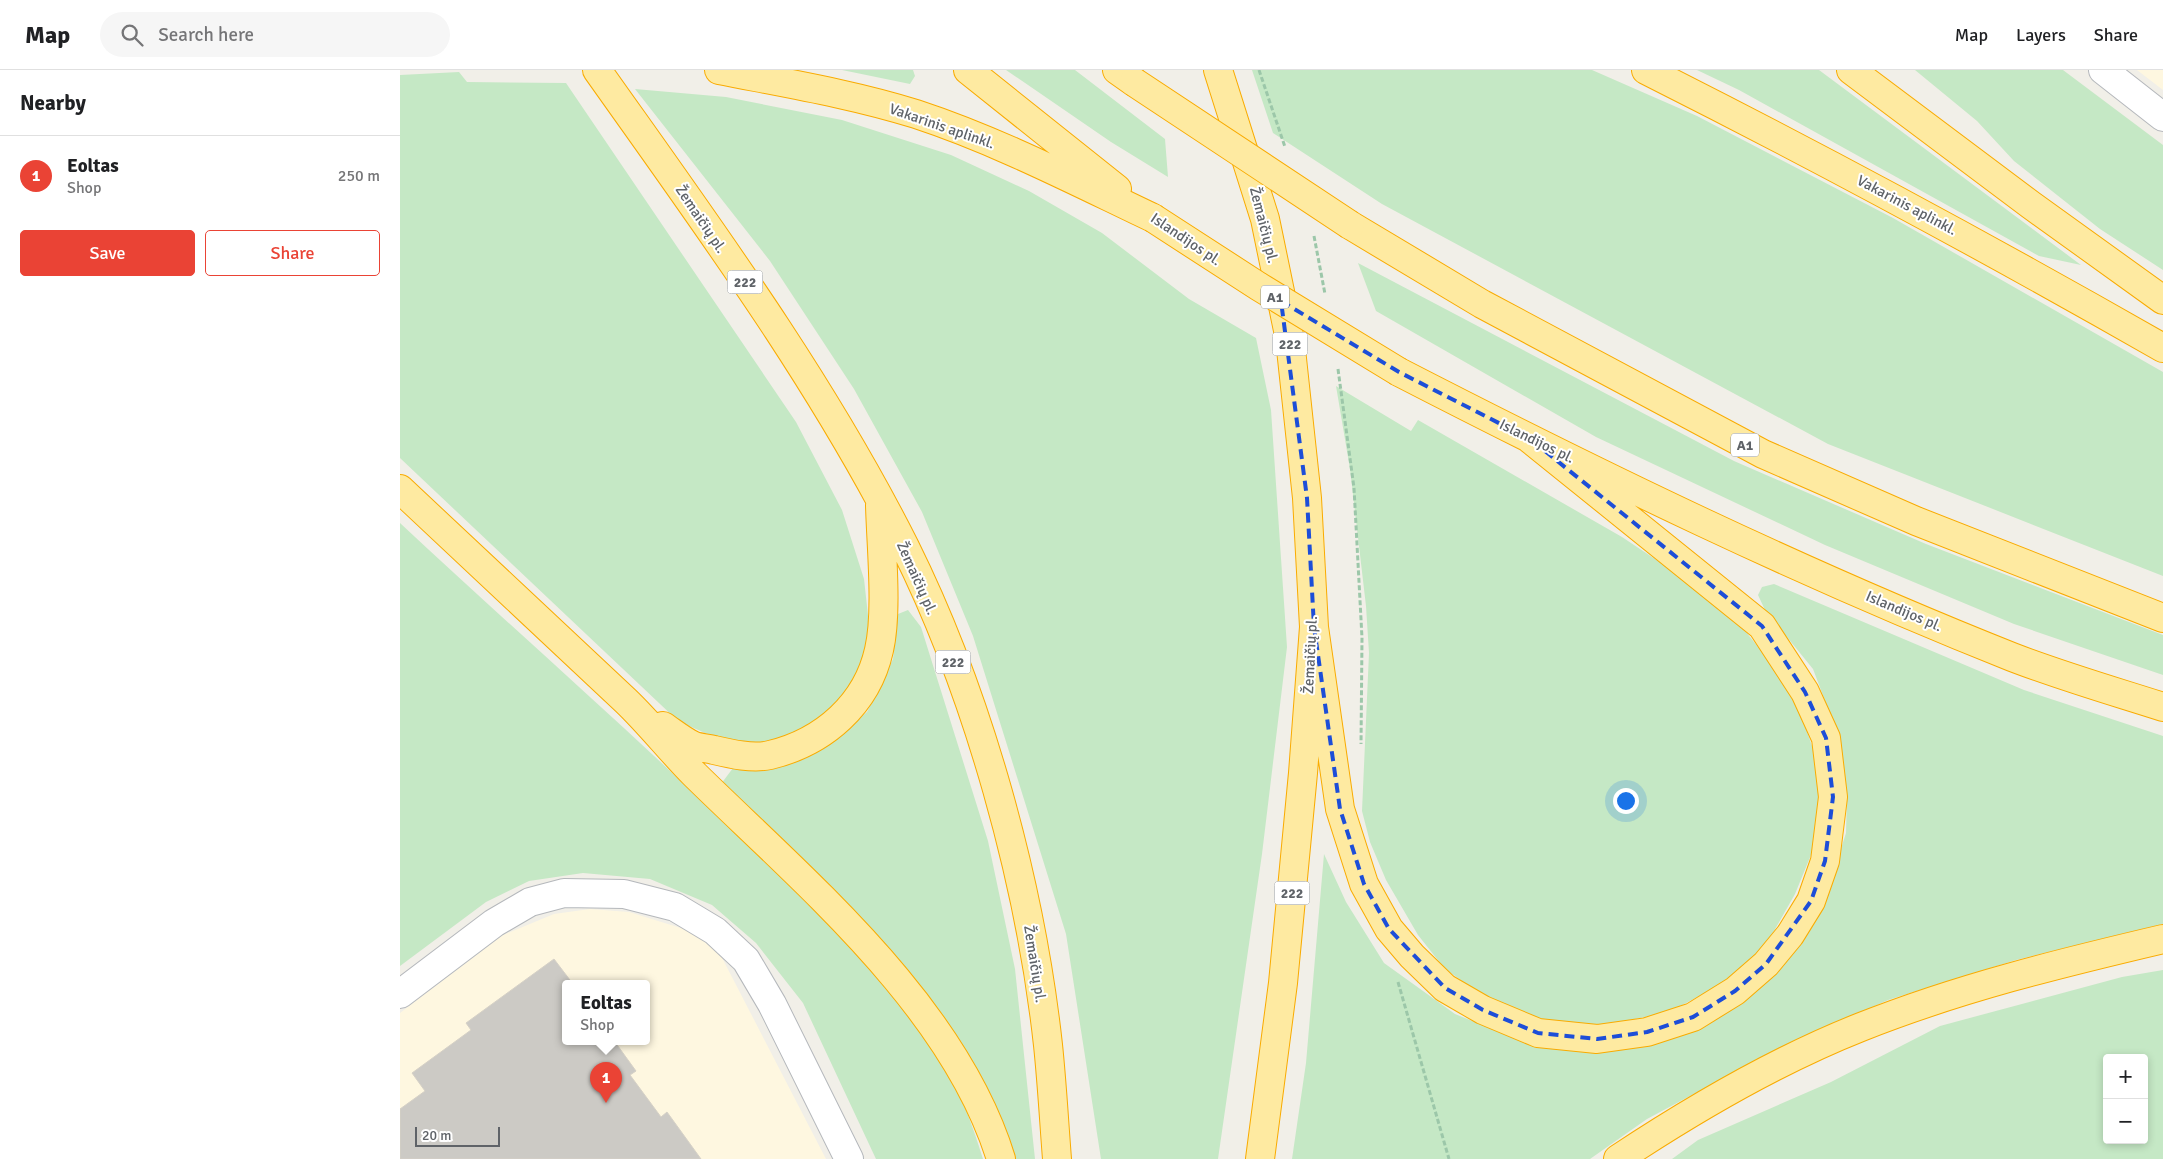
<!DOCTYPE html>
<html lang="en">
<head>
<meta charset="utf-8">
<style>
  :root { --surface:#fff; --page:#f6f6f6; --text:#202124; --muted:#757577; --line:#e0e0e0; --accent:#ea4335 }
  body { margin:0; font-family:Signika,sans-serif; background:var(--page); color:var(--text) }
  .controls { position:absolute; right:15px; bottom:15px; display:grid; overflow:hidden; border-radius:5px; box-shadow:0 2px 8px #0003 }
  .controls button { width:45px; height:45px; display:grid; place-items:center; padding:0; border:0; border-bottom:1px solid var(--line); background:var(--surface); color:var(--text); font:25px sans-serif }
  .scale { position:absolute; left:15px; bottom:12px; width:85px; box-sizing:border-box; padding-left:5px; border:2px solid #5f6368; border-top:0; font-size:14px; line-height:18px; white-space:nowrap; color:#5f6368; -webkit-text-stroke:4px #fff; paint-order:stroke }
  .you { position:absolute; left:1225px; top:730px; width:18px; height:18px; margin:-12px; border:4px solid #fff; border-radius:50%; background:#1a73e8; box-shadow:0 0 0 8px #1a73e833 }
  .badge { display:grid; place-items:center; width:32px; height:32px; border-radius:50%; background:var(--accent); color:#fff; font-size:16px; font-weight:700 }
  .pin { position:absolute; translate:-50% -41px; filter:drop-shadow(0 1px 2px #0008) }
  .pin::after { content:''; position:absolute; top:26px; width:18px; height:15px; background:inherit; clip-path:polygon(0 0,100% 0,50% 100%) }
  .popup { position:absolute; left:162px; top:910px; width:88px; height:65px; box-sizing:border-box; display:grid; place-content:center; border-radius:5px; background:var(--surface); filter:drop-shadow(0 1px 4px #0005); font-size:16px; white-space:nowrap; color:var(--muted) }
  .popup b { font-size:19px; color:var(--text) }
  .popup::after { content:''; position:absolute; left:50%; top:100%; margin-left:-10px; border:10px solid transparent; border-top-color:var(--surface) }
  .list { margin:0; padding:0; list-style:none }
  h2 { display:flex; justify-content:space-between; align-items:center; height:65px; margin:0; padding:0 20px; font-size:21px }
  h2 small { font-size:16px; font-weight:400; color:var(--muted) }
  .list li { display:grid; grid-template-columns:32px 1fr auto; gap:15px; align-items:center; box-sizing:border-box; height:80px; padding:0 20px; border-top:1px solid var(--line) }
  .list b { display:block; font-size:19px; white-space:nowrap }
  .list p { margin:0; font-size:16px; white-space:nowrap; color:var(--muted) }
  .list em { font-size:16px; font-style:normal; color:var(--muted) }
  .actions { display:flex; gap:10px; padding:15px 20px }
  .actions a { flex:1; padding:11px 0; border:1px solid var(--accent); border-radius:5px; text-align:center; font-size:18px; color:var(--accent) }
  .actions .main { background:var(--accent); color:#fff }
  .icon { flex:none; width:28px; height:28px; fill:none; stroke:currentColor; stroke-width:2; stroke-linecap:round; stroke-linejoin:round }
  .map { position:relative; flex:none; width:1763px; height:1089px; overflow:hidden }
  header { display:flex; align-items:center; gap:30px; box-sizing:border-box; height:70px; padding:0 25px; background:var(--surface); border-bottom:1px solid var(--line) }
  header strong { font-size:24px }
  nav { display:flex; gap:28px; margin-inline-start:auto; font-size:18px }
  .search { width:350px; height:45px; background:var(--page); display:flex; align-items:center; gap:12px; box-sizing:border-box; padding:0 18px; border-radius:28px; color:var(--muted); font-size:19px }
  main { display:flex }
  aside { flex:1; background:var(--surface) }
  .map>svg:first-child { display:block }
  .commercial { fill:#fef7e0; fill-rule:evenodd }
  .green { fill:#c5e8c5; fill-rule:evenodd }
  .building { fill:#cccac5; stroke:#d6d1c6 }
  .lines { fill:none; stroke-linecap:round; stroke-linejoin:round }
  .minor-casing { stroke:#b5b8bc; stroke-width:30 }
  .trunk-casing { stroke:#f9ab00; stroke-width:30 }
  .path { stroke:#9cc7a9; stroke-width:3; stroke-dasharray:5 2.5; stroke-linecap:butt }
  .minor { stroke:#fff; stroke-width:28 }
  .trunk { stroke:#feeaa1; stroke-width:28 }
  .trunk-bridge-casing { stroke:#f9ab00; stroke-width:30; stroke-linecap:butt }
  .trunk-bridge { stroke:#feeaa1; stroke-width:28 }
  .marked { fill:none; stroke:#1d4ed8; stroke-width:4; stroke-dasharray:10 6; stroke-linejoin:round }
  .labels { text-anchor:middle; stroke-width:4; stroke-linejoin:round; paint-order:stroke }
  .shield { fill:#fff; stroke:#8f9295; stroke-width:1 }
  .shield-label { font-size:14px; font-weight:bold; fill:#5f6368 }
  .street-label { font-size:15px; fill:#5f6368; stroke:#fff }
</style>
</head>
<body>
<header>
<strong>Map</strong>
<div class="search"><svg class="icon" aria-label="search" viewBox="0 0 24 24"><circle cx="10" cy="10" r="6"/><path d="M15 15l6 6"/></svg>Search here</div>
<nav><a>Map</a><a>Layers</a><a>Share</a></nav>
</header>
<main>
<aside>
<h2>Nearby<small></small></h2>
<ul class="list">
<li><span class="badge">1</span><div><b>Eoltas</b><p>Shop</p></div><em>250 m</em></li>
</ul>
<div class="actions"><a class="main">Save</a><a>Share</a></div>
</aside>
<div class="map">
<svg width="1763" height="1089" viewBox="0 0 1763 1089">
  <rect width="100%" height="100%" fill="#f1efe8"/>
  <!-- commercial -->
  <path class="commercial" d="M1737,0H1763V20Z
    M190,839L229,842L284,859L318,880L426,1089H0V943L103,865L154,844ZM166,914H246V972H166Z"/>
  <!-- green -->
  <path class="green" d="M442,0H513L515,6L510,14Z
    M606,0H675L765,69L768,107L711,72Z
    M852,0H1192L1297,46L1493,148L1763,302V506L1428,374L982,134L873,63Z
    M1297,0H1419L1681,195L1639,186L1339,20Z
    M1515,0H1663L1763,75V200L1700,159L1614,91L1577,51Z
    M59,2L67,12L166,13L396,352L442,440L464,509L469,554L464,594L443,627L410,657L366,673L323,671L278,651L0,388V5Z
    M235,19L326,27L442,50L551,85L629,121L702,163L789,229L856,268L871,340L887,577L862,784L818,1089H701L666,864L573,566L522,442L454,319L370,191Z
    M958,193L1334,391L1526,474L1763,565V605L1614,554L1425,475L1196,367L976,241Z
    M936,316L1011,361L1018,350L1222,467L1273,501L1333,546L1372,594L1399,639L1417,690L1420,737L1413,780L1395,824L1366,875L1326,912L1267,943L1197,956L1140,949L1088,929L1045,899L1018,865L986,810L970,772L962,741L969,583L966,536L950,399Z
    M0,453C108,554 219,651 325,753C398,824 494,907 545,996C562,1025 573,1057 583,1089H476L403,933L356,873L312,835L250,809L183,803L129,811L86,832L0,896Z
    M1374,514L1624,620L1763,666V854L1616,890L1488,930L1363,987L1247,1049L1190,1089H892L906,993L924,784L946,832L984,893L1055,944L1137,977L1272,968L1425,829L1446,763L1447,723L1438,665L1413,599L1365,540L1358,525L1362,517Z
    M508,540L521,557L588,771L615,899L635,1089H616L602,1050L572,993L516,912L431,816L321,714L333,698L430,673L467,642L493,589L498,544Z
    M1763,900V1089H1272L1298,1070L1431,1012L1540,956L1722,907ZM1707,988H1744V1070H1707Z"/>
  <!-- building -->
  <path class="building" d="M154,889L173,914H166V972H215L236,1001L230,1005L261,1047L267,1042L301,1089H0V1039L25,1021L12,1003L71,960L66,953Z"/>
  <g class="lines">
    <defs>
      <path id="minor" d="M1703,0L1763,47
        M0,924L94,853L130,832L164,823L224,824L275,837L315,861L346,890L372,934L449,1089"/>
      <path id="trunk" d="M197,0C306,154 420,308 505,477C578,624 630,811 648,975C652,1013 654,1051 657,1089
        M319,0C385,13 452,24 516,44C598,71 675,111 753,148
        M568,0L717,119
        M717,0L734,12
        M818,0L865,149L890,270L907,428L914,557L903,703L883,913L860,1089
        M1246,0C1421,88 1593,181 1763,278
        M1451,0L1631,135L1763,230
        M950,155L1082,234L1363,384L1516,451L1763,548
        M999,302C1199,405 1403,504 1612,587C1661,606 1713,621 1763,637
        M0,419C75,490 151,560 226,631C250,654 271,681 294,704C405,813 554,936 601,1089
        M914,557L940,739L964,814L989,859L1012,886L1045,918L1083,940L1138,963L1197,969L1247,962L1293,947L1335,921L1366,894L1390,865L1411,831L1425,791L1433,727L1426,668L1405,622L1362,556L1130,369
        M263,656C272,662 282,670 292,675C298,678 307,678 314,680C331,684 353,689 370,685C424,672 467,634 479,580C488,541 481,477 480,435
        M1218,1089C1295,1038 1375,991 1461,957C1559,918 1661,893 1763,869"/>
    </defs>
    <!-- minor casing -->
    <use href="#minor" class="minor-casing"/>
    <!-- trunk casing -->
    <use href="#trunk" class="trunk-casing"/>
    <!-- path -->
    <path class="path" d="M859,0L885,77
      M914,166L925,224
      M938,299L954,418L962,568L961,674
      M998,912L1049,1089"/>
    <!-- minor -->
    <use href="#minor" class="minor"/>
    <!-- trunk -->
    <use href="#trunk" class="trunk"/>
    <defs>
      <path id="trunk-bridge" d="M734,12L950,155
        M753,148L858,216L999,302"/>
    </defs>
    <!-- trunk-bridge casing -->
    <use href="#trunk-bridge" class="trunk-bridge-casing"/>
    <!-- trunk-bridge -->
    <use href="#trunk-bridge" class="trunk-bridge"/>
  </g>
  <!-- marked area -->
  <path class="marked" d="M881,231L999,302L1130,369L1362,556L1405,622L1426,668L1433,727L1425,791L1411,831L1366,894L1335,921L1293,947L1247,962L1197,969L1138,963L1083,940L1045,918L989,859L964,814L940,739L914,557L907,428Z"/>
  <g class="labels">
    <!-- shield labels -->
    <g class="shield">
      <rect x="327.5" y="200.5" width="35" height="23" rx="4"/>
      <rect x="861" y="215.5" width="28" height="23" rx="4"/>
      <rect x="872.5" y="262.5" width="35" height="23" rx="4"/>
      <rect x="1331" y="363.5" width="28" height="23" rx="4"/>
      <rect x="535.5" y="580.5" width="35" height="23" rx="4"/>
      <rect x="874.5" y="811.5" width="35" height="23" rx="4"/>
    </g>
    <g class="shield-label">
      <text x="345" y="217">222</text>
      <text x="875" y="232">A1</text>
      <text x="890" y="279">222</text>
      <text x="1345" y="380">A1</text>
      <text x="553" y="597">222</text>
      <text x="892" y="828">222</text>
    </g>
    <!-- street labels -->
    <g class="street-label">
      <text transform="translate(542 56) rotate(19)" y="5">Vakarinis aplinkl.</text>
      <text transform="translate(1507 135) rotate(28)" y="5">Vakarinis aplinkl.</text>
      <text transform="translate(301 149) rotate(56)" y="5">Žemaičių pl.</text>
      <text transform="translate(864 155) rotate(76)" y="5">Žemaičių pl.</text>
      <text transform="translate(786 169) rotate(34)" y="5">Islandijos pl.</text>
      <text transform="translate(1137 371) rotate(26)" y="5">Islandijos pl.</text>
      <text transform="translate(517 508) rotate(66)" y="5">Žemaičių pl.</text>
      <text transform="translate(1504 541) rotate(23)" y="5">Islandijos pl.</text>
      <text transform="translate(910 585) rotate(-87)" y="5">Žemaičių pl.</text>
      <text transform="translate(635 894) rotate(81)" y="5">Žemaičių pl.</text>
    </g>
  </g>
</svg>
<div class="controls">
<button>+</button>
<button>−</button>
</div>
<div class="scale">20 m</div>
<div class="you"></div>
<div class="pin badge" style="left:206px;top:1033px">1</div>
<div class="popup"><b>Eoltas</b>Shop</div>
</div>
</main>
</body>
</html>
